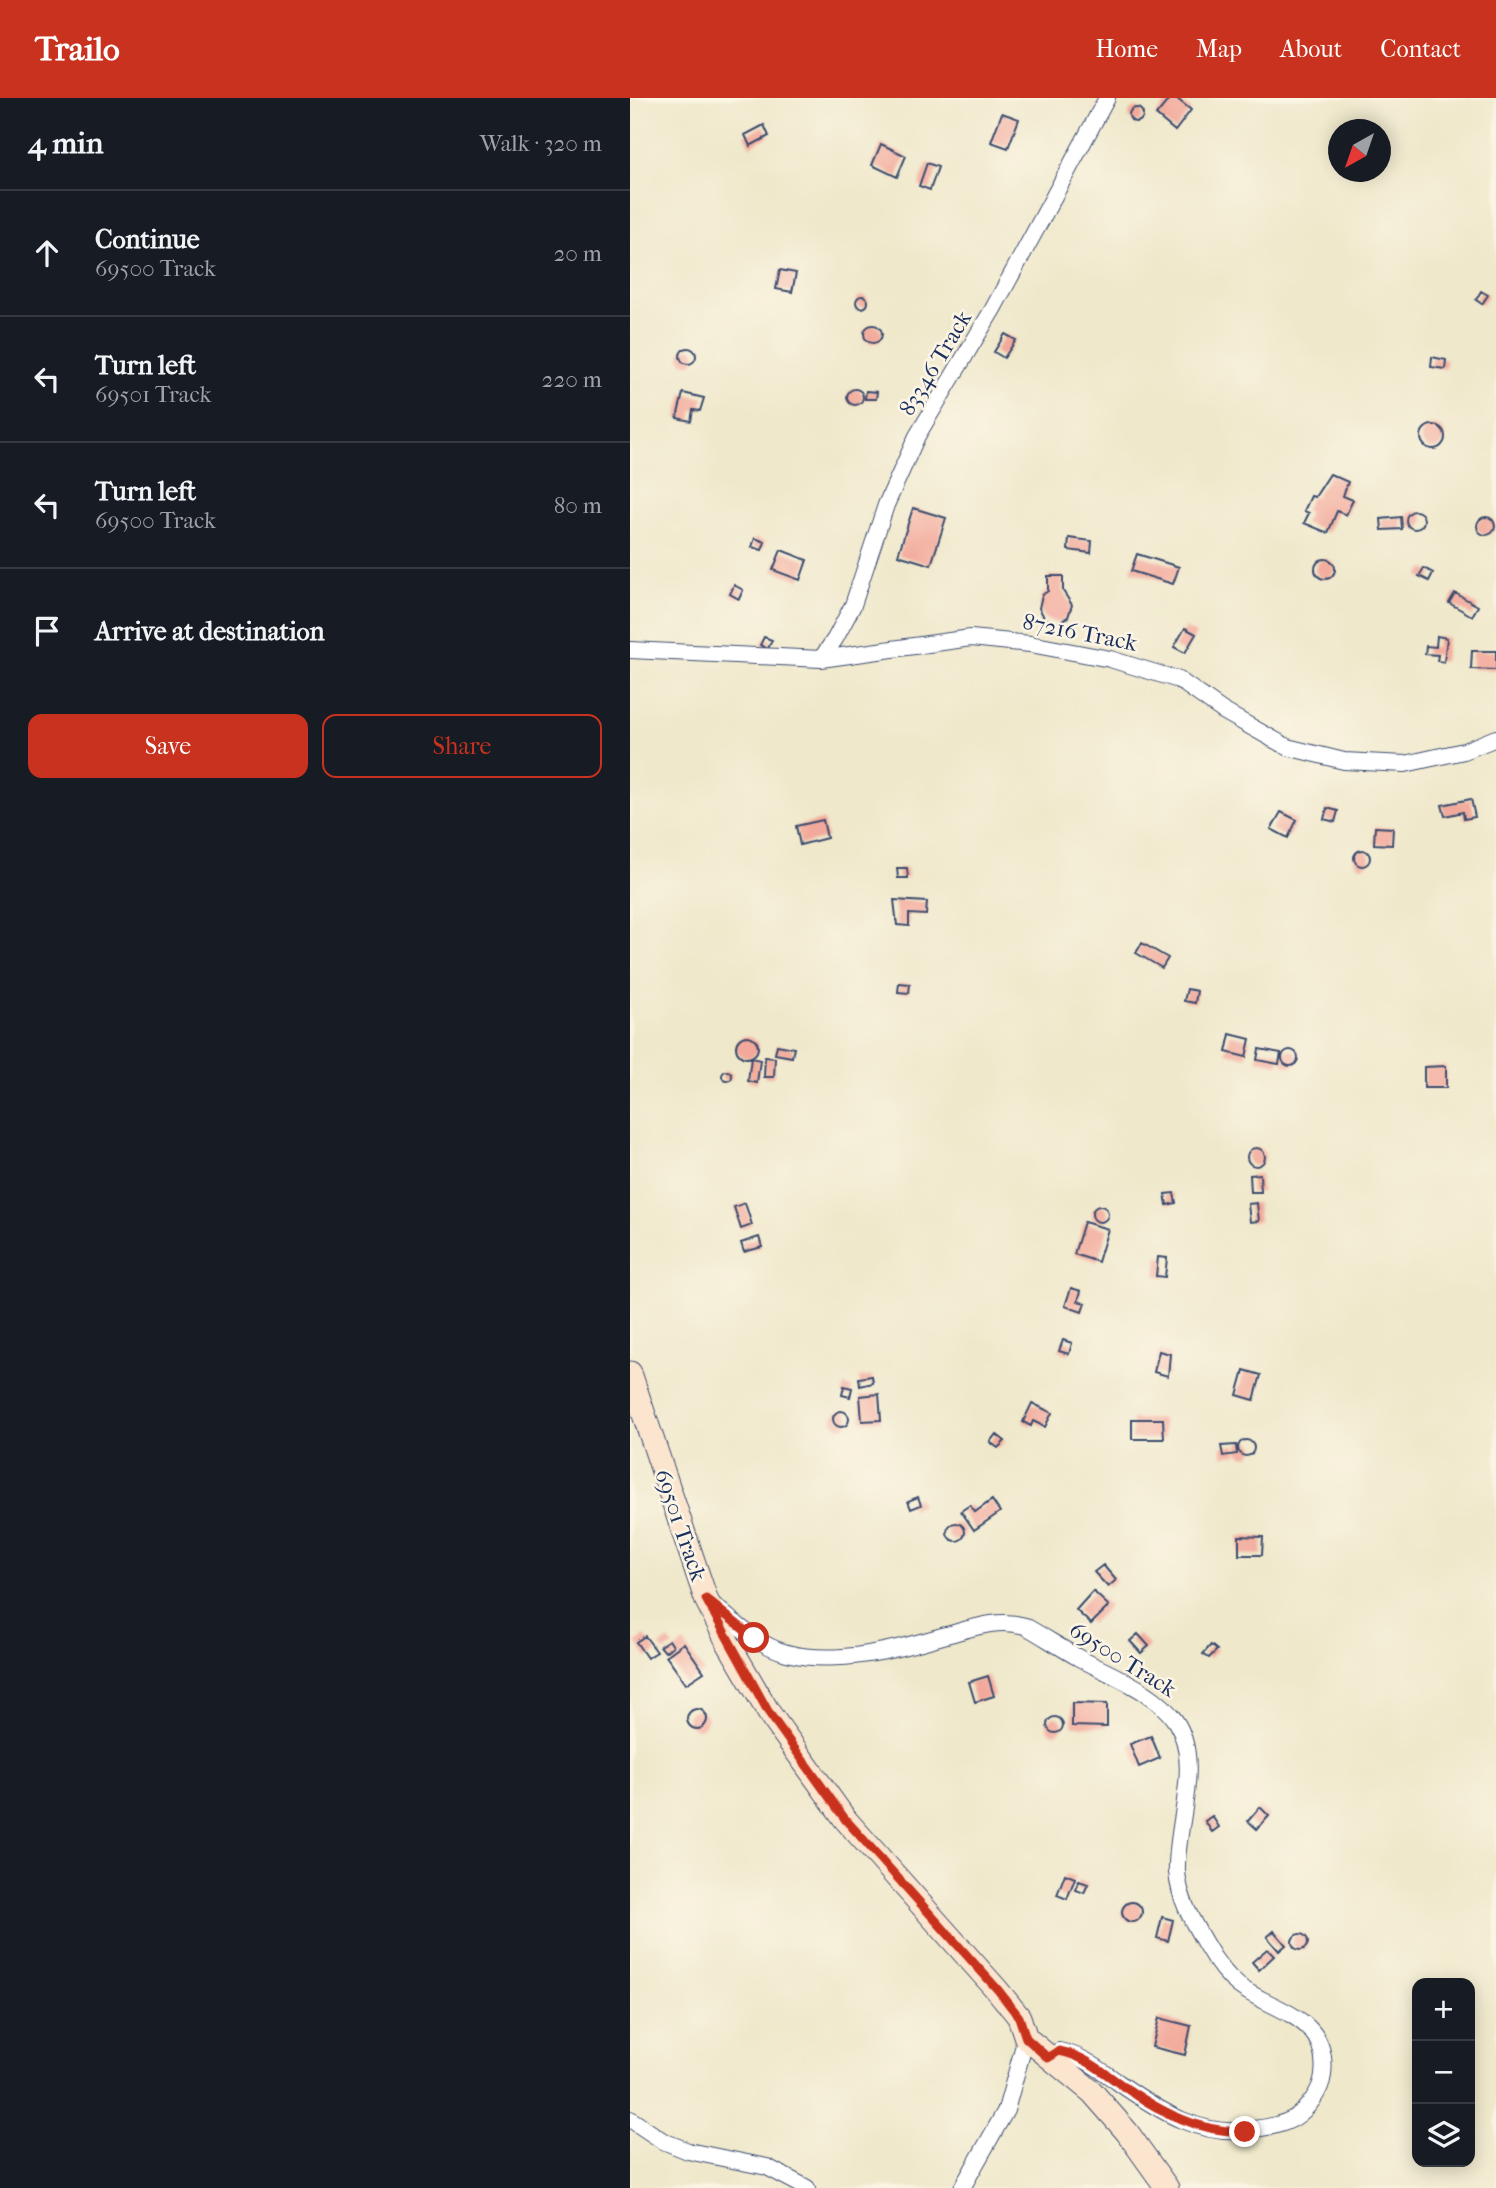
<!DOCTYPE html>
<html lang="en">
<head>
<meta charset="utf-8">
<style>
  :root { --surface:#171b24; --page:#20242c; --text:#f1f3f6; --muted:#9ea1a6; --line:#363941; --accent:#c8321e }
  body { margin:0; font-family:"IM FELL French Canon",serif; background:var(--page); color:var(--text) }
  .controls { position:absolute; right:21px; bottom:21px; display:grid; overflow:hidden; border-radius:14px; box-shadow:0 4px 18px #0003 }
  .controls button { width:63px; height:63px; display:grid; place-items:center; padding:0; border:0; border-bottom:2px solid var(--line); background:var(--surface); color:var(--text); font:35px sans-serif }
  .compass { position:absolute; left:698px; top:21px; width:63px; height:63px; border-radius:50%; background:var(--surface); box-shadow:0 4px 18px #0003; rotate:220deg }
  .stop { position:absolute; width:21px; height:21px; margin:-16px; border:5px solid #c8321e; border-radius:50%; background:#fff }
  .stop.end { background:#c8321e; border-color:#fff; box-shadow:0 2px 7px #0008 }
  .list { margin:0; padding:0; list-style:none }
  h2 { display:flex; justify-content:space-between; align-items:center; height:91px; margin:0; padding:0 28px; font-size:30px }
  h2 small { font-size:23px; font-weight:400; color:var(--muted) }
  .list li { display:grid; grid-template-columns:46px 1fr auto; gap:21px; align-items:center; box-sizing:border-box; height:126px; padding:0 28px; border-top:2px solid var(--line) }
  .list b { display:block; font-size:26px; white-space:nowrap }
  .list p { margin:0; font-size:23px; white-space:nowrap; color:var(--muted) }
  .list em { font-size:23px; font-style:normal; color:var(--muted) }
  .actions { display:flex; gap:14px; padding:21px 28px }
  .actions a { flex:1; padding:16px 0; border:2px solid var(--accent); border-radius:14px; text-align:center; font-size:24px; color:var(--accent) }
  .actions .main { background:var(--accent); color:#fff }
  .icon { flex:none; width:38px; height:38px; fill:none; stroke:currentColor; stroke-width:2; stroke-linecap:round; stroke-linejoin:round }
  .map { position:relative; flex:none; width:866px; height:2090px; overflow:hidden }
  header { display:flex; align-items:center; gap:42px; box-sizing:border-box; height:98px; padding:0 35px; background:var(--accent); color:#fff }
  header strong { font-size:33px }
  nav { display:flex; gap:38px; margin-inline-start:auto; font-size:24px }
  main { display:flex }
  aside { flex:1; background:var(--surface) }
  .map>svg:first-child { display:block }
  .building { fill:#f2a89a }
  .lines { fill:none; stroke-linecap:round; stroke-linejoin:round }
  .street-casing { stroke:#3b4b6e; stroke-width:18 }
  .secondary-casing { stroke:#3b4b6e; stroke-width:25 }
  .street { stroke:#fff; stroke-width:16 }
  .secondary { stroke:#fbe5cf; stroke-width:23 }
  .route { stroke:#c8321e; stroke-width:9 }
  .labels { text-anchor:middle; stroke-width:5; stroke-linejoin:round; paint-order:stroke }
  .street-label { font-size:23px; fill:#1b2f5e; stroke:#fcf5e5 }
</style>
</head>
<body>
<header>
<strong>Trailo</strong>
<nav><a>Home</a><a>Map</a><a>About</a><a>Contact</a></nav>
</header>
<main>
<aside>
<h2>4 min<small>Walk · 320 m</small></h2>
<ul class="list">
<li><svg class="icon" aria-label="ahead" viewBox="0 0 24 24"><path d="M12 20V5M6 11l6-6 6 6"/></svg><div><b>Continue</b><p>69500 Track</p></div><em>20 m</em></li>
<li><svg class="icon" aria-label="left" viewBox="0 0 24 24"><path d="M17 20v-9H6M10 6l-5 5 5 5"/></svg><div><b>Turn left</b><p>69501 Track</p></div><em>220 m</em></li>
<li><svg class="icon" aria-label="left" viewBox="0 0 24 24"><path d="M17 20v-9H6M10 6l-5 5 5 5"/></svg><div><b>Turn left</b><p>69500 Track</p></div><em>80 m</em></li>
<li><svg class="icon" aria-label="arrive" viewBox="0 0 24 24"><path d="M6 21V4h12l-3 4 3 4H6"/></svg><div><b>Arrive at destination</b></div></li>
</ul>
<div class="actions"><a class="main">Save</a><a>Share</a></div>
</aside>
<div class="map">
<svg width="866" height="2090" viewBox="0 0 866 2090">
  <rect width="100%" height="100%" fill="#fcf5e5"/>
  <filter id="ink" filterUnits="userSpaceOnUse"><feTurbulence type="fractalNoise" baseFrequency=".0143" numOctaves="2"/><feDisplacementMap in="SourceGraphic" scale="14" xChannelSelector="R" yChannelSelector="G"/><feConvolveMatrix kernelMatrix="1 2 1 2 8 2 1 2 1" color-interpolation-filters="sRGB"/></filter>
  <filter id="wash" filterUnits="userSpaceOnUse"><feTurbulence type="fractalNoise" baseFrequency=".00686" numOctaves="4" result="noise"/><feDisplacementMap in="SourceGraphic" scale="28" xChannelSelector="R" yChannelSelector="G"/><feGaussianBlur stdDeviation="1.57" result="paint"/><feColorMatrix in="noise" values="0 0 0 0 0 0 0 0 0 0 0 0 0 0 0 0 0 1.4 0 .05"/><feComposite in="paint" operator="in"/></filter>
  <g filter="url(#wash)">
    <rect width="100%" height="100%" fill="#efe8cb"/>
    <g id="blocks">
      <!-- building -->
      <path class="building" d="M540,0H546L561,12L545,33L526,17Z
        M499 17a7 7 0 1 1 14 0a7 7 0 1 1-14 0Z
        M372,15L389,21L378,50L361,44Z
        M134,27L139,38L120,48L115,37Z
        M251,46L276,58L267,79L242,67Z
        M297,65L308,69L300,92L289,88Z
        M150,172L166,175L162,194L146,191Z
        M851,193L858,197L852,206L846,202Z
        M226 204a6 6 0 1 1 12 0a6 6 0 1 1-12 0Z
        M234 236a9 9 0 1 1 18 0a9 9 0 1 1-18 0Z
        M375,236L386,242L374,260L364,254Z
        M50 258a8 8 0 1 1 16 0a8 8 0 1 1-16 0Z
        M802,259L816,262L815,271L801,269Z
        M217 299a8 8 0 1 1 16 0a8 8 0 1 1-16 0Z
        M236,293L247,294L246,301H235Z
        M53,295L74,300L70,313L63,312L61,323L47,320Z
        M791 339a12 12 0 1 1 24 0a12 12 0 1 1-24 0Z
        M700,376L718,384L713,398L723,402L716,417L707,413L698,435L674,425L679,415L674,413L681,398L685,399Z
        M283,410L316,420L301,467L268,457Z
        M776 422a9 9 0 1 1 18 0a9 9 0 1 1-18 0Z
        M847 428a9 9 0 1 1 18 0a9 9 0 1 1-18 0Z
        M771,419L772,431L752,432L751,421Z
        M125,440L135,444L132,452L122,449Z
        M439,440L462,443L461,455L438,452Z
        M151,452L177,462L170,482L143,472Z
        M507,456L549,469L543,486L501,473Z
        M685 471a10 10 0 1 1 20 0a10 10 0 1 1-20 0Z
        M794,470L803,475L799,483L789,478Z
        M418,478H433V493L442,507L438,519L427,525L415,521L409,510L412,497L418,493Z
        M104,487L113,492L109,501L100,496Z
        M825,495L848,508L842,518L819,505Z
        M555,530L566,536L555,555L544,549Z
        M807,538L817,540L814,564L807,563L808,557L795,556L796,548L806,549Z
        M134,539L142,542L138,551L130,547Z
        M842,553H866V572L841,571Z
        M841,701L845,719L834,721L833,714L815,718L812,707Z
        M697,710L708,713L705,724L694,721Z
        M651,714L667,722L658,740L641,731Z
        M193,722L197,740L170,747L166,728Z
        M745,729L763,730L762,747L744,746Z
        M724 760a8 8 0 1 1 16 0a8 8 0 1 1-16 0Z
        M267,770H277L278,780H268Z
        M264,802L297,804L296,817L279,816V828L267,827Z
        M512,845L538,860L532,870L506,855Z
        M269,885L280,886L279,895L268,894Z
        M557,891L567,893L565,905L554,903Z
        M600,936L620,941L616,959L596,954Z
        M106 949a11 11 0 1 1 22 0a11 11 0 1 1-22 0Z
        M147,947L164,950L162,959L145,956Z
        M629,951L651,955L649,966L627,962Z
        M652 960a8 8 0 1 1 16 0a8 8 0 1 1-16 0Z
        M135,959L145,960L144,979H134Z
        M121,960L130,962L127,985L118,983Z
        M816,968V990H794V969Z
        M92 978a5 5 0 1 1 10 0a5 5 0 1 1-10 0Z
        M617 1059a9 9 0 1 1 18 0a9 9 0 1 1-18 0Z
        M630,1076L631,1094H621L620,1077Z
        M544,1095L546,1105L537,1107L535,1096Z
        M115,1105L122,1127L111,1131L104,1109Z
        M627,1105L629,1123L620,1124L618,1106Z
        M462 1116a8 8 0 1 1 16 0a8 8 0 1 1-16 0Z
        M454,1124L478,1131L468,1164L444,1156Z
        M129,1139L132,1149L114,1154L111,1145Z
        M528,1159L537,1160L535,1179L526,1178Z
        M441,1190L451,1193L448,1203L455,1205L452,1214L435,1208Z
        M433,1242L442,1245L439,1256L429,1253Z
        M529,1253L540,1256L538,1278L524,1274Z
        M614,1272L631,1277L624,1302L607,1297Z
        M242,1278L243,1285L230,1288L229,1280Z
        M214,1288L222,1290L220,1299L212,1297Z
        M249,1296L251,1322L232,1323L230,1298Z
        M402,1305L422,1315L415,1329L403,1323L401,1328L393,1324Z
        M203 1321a8 8 0 1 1 16 0a8 8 0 1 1-16 0Z
        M502,1321H533L534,1341H502Z
        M366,1336L375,1343L368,1350L360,1344Z
        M608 1350a8 8 0 1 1 16 0a8 8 0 1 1-16 0Z
        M606,1347L607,1356L593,1358L591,1348Z
        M288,1399L291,1407L281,1411L278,1403Z
        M362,1402L370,1414L344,1432L331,1413L340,1407L345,1414Z
        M317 1434a9 9 0 1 1 18 0a9 9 0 1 1-18 0Z
        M609,1438L633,1439L632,1457H609Z
        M473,1467L486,1482L478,1489L464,1474Z
        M463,1493L479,1508L461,1526L446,1512Z
        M508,1536L519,1548L511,1555L500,1543Z
        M15,1538L27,1554L17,1560L6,1544Z
        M39,1542L43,1548L35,1554L30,1548Z
        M54,1545L74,1574L56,1586L36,1558Z
        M581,1547L587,1552L579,1560L573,1556Z
        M358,1578L364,1598L345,1604L339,1584Z
        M442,1605L477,1606V1629L442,1628Z
        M57 1621a10 10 0 1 1 20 0a10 10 0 1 1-20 0Z
        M417 1627a8 8 0 1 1 16 0a8 8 0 1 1-16 0Z
        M521,1638L530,1660L509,1669L500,1646Z
        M630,1709L639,1718L627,1731L618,1723Z
        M582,1718L589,1729L582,1734L575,1723Z
        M435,1776L445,1780L437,1801L427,1797Z
        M449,1783L458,1786L454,1795L446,1792Z
        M492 1814a10 10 0 1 1 20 0a10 10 0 1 1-20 0Z
        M532,1819L543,1822L538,1843L527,1840Z
        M644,1833L656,1847L649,1853L637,1839Z
        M662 1844a8 8 0 1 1 16 0a8 8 0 1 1-16 0Z
        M637,1851L644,1858L629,1872L622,1864Z
        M529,1920L561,1928L555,1957L522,1949Z"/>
    </g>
  </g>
  <g filter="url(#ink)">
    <use href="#blocks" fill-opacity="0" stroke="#3b4b6e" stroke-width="2"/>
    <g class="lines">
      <defs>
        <path id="street" d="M0,552L191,561L341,540L400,546L480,561L549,582L593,613L657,649L714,663L775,666L834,653L866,640
          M191,561L205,541L223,507L256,407L287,338L363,211L477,0
          M81,1505C103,1523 127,1547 157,1555C207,1568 268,1551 316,1537C343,1530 367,1520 395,1528C413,1538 431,1550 449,1560C480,1577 526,1593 546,1624C573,1666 545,1727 547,1774C549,1801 563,1825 576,1847C585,1863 595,1877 609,1888C642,1913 700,1918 693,1977C691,1993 678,2011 664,2020C652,2027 638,2029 624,2031C574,2042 528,2012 489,1985C469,1971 452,1957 429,1953L418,1960
          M0,2021L33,2043L58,2053L137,2069L177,2090
          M332,2090L376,2012L396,1940"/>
        <path id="secondary" d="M0,1275L76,1501L97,1543L139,1615L215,1721L368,1893L389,1919L396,1940L462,1994L497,2034L537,2090"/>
      </defs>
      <!-- street casing -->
      <use href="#street" class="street-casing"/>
      <!-- secondary casing -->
      <use href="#secondary" class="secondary-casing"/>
      <!-- street -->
      <use href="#street" class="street"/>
      <!-- secondary -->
      <use href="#secondary" class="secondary"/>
    </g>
  </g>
  <g class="lines" filter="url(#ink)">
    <!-- route -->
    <path class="route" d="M124,1540L76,1501L139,1615L215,1721L368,1892L389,1919L396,1940L418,1960L429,1953C451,1957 468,1970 486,1983C525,2011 565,2034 615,2034"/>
  </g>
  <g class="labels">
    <!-- street labels -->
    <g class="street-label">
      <text transform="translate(305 265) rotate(-59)" y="8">83346 Track</text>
      <text transform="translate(450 534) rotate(11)" y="8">87216 Track</text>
      <text transform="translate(51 1427) rotate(71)" y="8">69501 Track</text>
      <text transform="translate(493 1561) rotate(32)" y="8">69500 Track</text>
    </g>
  </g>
</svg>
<div class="controls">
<button>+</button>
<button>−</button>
<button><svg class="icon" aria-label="layers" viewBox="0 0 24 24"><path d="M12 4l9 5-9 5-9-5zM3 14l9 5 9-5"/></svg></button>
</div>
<svg class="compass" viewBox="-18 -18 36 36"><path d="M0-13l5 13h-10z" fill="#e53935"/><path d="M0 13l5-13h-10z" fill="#9ea1a6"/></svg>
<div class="stop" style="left:124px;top:1540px"></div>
<div class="stop end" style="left:615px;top:2034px"></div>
</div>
</main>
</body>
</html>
